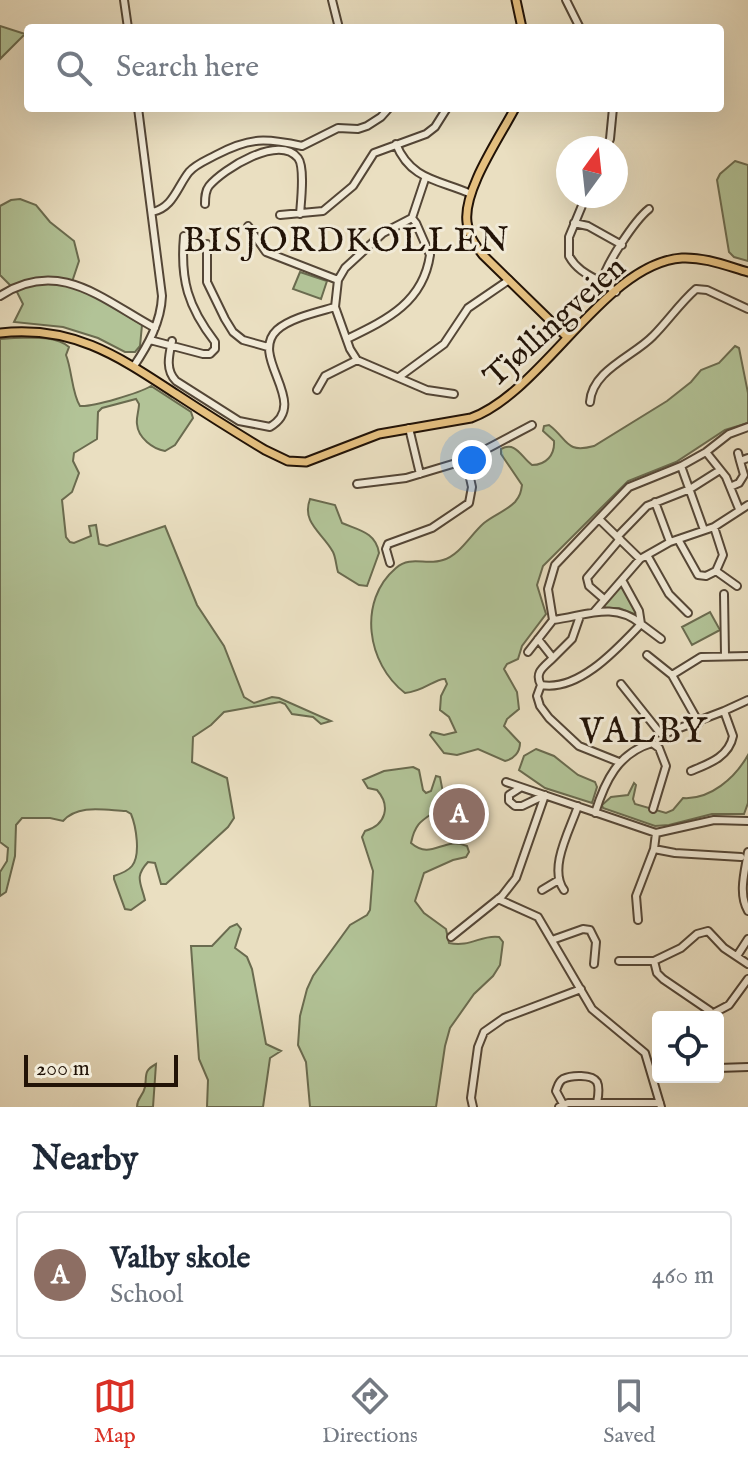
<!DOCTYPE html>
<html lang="en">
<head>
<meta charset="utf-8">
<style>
  :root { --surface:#fff; --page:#f6f6f7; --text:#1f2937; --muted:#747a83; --line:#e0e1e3; --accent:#d93025 }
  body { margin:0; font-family:"IM FELL English",serif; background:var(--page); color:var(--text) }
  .controls { position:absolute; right:24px; bottom:24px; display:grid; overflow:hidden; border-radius:8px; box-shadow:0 8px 32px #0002 }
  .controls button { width:72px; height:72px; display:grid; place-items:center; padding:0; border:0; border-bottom:2px solid var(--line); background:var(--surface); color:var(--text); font:40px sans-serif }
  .compass { position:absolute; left:556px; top:136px; width:72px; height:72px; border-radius:50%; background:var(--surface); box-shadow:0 8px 32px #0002; rotate:15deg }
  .scale { position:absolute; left:24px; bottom:20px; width:154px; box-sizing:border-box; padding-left:8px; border:4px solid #221307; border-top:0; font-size:22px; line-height:28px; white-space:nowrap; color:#221307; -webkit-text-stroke:6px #f1ead7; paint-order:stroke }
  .you { position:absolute; left:472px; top:460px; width:28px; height:28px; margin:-20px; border:6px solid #fff; border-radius:50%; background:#1a73e8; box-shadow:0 0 0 12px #1a73e833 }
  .badge { display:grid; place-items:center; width:52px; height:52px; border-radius:50%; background:var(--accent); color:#fff; font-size:26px; font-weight:700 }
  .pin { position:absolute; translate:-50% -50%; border:4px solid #fff; box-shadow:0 2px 8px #0006 }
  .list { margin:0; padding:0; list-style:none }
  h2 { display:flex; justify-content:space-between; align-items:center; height:104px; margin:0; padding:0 32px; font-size:34px }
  h2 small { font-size:26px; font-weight:400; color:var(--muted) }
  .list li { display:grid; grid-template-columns:52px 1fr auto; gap:24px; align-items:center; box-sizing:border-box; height:128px; margin:0 16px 16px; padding:0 16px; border:2px solid var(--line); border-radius:8px }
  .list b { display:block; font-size:30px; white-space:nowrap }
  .list p { margin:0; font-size:26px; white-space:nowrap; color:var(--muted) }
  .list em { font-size:26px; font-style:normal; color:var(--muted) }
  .icon { flex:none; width:44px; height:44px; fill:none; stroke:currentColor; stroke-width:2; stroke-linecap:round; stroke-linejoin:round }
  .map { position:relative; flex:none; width:748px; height:1107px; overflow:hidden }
  .search { position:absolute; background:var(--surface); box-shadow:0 8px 32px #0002; left:24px; right:24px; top:24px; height:88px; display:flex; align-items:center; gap:20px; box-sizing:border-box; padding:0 28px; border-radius:8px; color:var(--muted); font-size:30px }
  .sheet { height:248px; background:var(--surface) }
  nav { display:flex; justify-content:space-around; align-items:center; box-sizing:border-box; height:112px; border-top:2px solid var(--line); background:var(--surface); font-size:22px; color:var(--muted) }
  nav a { display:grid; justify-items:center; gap:4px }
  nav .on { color:var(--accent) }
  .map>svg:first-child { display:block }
  .green { fill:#b2c397; stroke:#6a6b4f; stroke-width:2 }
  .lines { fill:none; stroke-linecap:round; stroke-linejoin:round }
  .minor-casing { stroke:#544636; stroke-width:10 }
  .major-casing { stroke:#221307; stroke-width:11 }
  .minor { stroke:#f1ead7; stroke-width:6 }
  .major { stroke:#e5c080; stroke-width:7 }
  .labels { text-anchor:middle; stroke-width:6; stroke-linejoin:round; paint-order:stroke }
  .street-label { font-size:32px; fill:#221307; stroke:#f1ead7 }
  .neighbourhood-label { font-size:34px; letter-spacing:2px; fill:#221307; stroke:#f1ead7 }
  .quarter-label { font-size:36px; letter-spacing:2px; fill:#221307; stroke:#f1ead7 }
</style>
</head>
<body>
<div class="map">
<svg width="748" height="1107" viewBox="0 0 748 1107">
  <rect width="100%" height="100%" fill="#eadfc1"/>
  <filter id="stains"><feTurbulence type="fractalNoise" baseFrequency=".0025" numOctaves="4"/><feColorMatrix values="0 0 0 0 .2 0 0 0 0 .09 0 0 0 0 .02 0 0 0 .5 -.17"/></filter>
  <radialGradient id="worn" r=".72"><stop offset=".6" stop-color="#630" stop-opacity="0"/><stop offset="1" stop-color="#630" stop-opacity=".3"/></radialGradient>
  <!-- green -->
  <path class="green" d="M0,26L25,34L0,59Z
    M735,161L748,165V261L734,257L729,252L717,180L720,174Z
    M20,199L36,205L50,222L74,241L79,261L72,282L142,325L140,346L135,352H125L98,338L63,327L14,322L23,304L17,292L0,275V206L11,200Z
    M300,272L327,281L321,299L293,289Z
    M14,338C32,338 55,335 69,347L66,355C72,370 72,394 80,406C94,407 139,393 151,386L191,412L193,418L175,445L165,451C153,449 138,438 137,424C136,418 139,410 139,404L136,399L102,408L98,412L97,439L74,453L73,461L79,473L72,492L62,500L66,537L70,542L74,543L91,536L89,526L96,525L99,544L107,546L165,526L197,605L224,646L244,697L254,703L272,697L279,698L331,721L321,724L313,717L292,714L285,704L280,702L224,712L211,725L193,737L192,762L227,778L234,818L228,827L166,884H161L155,863L148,862C134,877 141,883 145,900L131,910L125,909L114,879V876C120,874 128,871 132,866C141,855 136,826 131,814L126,811C104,810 78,804 63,821L50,818H22L16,825L15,856L6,892L0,896V872L7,861L8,848L0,842V339Z
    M735,346L739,348L748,393V423L725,430L676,462L628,481L543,566L537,585L546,614L522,646L518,659L507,664L504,669L517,692L519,709L507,719L504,726L520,743C520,752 514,759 505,761L478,749L457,755L444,753L430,735L432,732L444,735L456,732L449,717L440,710L441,696L447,684L445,679C436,678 423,692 405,693C367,664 357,601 396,568C411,555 426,566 443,560C460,555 471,534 484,523C494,515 506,511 515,502C520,496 521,492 522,485L501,454V449C516,441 521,457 532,465C546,465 555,455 554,441L543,431L544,426L549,425C568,439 565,454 594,446L667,401L691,382L701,370L719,363Z
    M310,499L335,505L342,523C358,530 376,532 379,553L367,586L359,585L338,572C336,566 336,558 333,552C323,533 301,523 310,499Z
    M621,585L624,587L637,615L619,608H601Z
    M710,612L720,630L692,645L682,627Z
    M536,749L554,756L578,775L595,782L597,787L592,803L545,788L519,770L524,756Z
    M748,755V803L744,814H712L669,825L655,826L603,808L602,805L611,797L628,795L634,783L636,785L633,799L635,804L666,813L673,810L683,798C710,800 735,778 748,755Z
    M413,767L419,770L423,790L426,793L431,791L436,776L440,777L444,798L443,806C425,820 416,819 411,843C432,861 443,836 467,846L469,852L466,857L453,860L424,873L415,901L424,913L446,929L449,943C470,948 482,934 499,937L503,942L500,965L493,976L474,994L450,1028L445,1046L436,1107H310L306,1062L298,1045L300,1016L307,989L313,976L350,925L367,915L370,910L373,871L362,837L365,831C386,825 391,806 377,790L368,788L363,780L384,771Z
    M237,924L241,929L235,948L247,957L252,969L266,1044L281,1051L270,1058L263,1107H207L208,1080L199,1059L191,946H212L230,927Z
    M156,1064L153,1107H137C137,1097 143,1097 145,1087C147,1075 143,1071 156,1064Z"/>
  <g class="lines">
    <defs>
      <path id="minor" d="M124,0L128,28
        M332,0L339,28
        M566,0L580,28
        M396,144C411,181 441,180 471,194
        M606,148L610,139L613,108
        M425,179L412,218L383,233L345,268L338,280L335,307L350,349L357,360L427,390L454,394
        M586,196L569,237V256C580,276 600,278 616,292
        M205,204C205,198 205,191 209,186C223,169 279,134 298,158C305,167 301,201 300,214
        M152,212C173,208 177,187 189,172C196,164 207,160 216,155C250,137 266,138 302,146L338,128L358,129L367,126L381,117L389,108
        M280,215L323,211L353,186L374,153L426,134L435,127L447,108
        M574,223L588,226L622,245
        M248,226L266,252L338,280
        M207,244V282L225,319L233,332L243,340L268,347
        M602,282C605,265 635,220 649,209
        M0,296C59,257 103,300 155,328
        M347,339C386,320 423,303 430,255L416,223L412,218
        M150,340L203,354H210L215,349V342C188,307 180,280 184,236
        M172,341C169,355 165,370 176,381L239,421L270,427C311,403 248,357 277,330C290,318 318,312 335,307
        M134,366C148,345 161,322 162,296L138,108
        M399,377L444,344L468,308L509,280
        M317,390L325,376L357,360
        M590,402C592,370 634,356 653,336C668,321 680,303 696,289L707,290L748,309
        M409,428L420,474
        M706,452L726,477L739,509
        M738,453L740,461L748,458
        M681,466L704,530
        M357,484L406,478L466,460
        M730,487L739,483L744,475L740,461
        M655,502L670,542
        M600,520L640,559
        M714,527L723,555L716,571
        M617,537L647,506L690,489L720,470
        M679,541L698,575L706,576L716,571
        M647,555L669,594L688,613
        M390,563L386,549L388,544L432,528L469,503L472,487L466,460L532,425
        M716,571L737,586
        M622,580L639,611L641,624L661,639
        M724,594L725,655
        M604,599L589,586L587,578L620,539
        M594,612L640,559L670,542L714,527L748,505
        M553,620L548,589L555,565L629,487L681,466L706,452L729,434L748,427
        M538,639L553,658C544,667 534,672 541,685
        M528,652L553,620C585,616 614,601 641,624C618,648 579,692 541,685
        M647,655L672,675L699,723
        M553,658L572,639L580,616
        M672,675L701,657L748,656
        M621,684L660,733L664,734L724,711
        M541,685L537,696L540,706L549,718L579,746L619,762
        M691,771C708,764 729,757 733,736L724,711L748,700
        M506,782L656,833L714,820L748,821
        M520,788L509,795V801L515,806H522L545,795
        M595,813C605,781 618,753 652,743L659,748L666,766L653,809
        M654,849L675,853L741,857
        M748,852C745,871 738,894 748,911
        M542,890L557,881
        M564,890C548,868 570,830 578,806
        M498,899L538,917L592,1009L645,1053L661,1107
        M638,920L636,896L654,849L656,833
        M451,937L502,896L516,878L545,795
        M552,940L583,929L590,930L596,942L594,964
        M737,956L748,939
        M619,961H654L657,973L663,979L710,1011L712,1017
        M654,961L681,948L697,934L708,931L724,948L748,964
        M712,1014L729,1005L748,979
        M718,1068L748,1067
        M563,1104L556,1091C558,1086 558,1082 563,1079C571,1075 592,1074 597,1082C600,1088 598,1097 597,1103
        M473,1107L471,1098L478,1047L484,1032L504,1018L581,989
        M559,1107L568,1103H660"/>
      <path id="major" d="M516,0L522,28
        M515,108C500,137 463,190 467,222C468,235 475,245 483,255L567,337
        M0,333C73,325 118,356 176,394C205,413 235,432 265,450L288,461L306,462L379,434L471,418C544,391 605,263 682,258C705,257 727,266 748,272"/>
    </defs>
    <!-- minor casing -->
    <use href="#minor" class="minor-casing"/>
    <!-- major casing -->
    <use href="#major" class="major-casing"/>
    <!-- minor -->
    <use href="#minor" class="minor"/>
    <!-- major -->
    <use href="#major" class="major"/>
  </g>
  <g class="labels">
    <!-- street labels -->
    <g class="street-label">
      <text transform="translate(554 321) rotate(-42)" y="11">Tjøllingveien</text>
    </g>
    <!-- neighbourhood labels -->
    <g class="neighbourhood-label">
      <text x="347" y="251">BISJORDKOLLEN</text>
    </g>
    <!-- quarter labels -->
    <g class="quarter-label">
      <text x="644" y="742">VALBY</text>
    </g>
  </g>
  <rect width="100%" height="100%" filter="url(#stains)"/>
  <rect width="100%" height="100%" fill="url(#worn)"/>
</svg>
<div class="controls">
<button><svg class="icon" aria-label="locate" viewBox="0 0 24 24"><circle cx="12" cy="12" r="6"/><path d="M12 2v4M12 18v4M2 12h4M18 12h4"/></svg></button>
</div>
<svg class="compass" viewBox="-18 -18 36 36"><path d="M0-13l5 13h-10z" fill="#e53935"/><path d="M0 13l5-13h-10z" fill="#747a83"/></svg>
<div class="scale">200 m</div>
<div class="you"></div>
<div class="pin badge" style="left:459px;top:814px;background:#8d6e63">A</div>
<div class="search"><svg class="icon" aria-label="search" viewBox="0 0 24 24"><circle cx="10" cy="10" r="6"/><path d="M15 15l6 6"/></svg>Search here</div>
</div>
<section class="sheet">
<h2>Nearby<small></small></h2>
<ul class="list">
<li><span class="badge" style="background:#8d6e63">A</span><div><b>Valby skole</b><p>School</p></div><em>460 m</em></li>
</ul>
</section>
<nav>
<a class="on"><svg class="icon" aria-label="map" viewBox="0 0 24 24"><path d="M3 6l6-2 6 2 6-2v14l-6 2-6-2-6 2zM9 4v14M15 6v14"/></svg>Map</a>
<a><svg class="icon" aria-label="directions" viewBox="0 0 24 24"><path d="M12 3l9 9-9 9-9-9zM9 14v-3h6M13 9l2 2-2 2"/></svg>Directions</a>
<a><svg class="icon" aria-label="saved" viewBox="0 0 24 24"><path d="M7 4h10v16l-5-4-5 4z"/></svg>Saved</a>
</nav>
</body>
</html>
